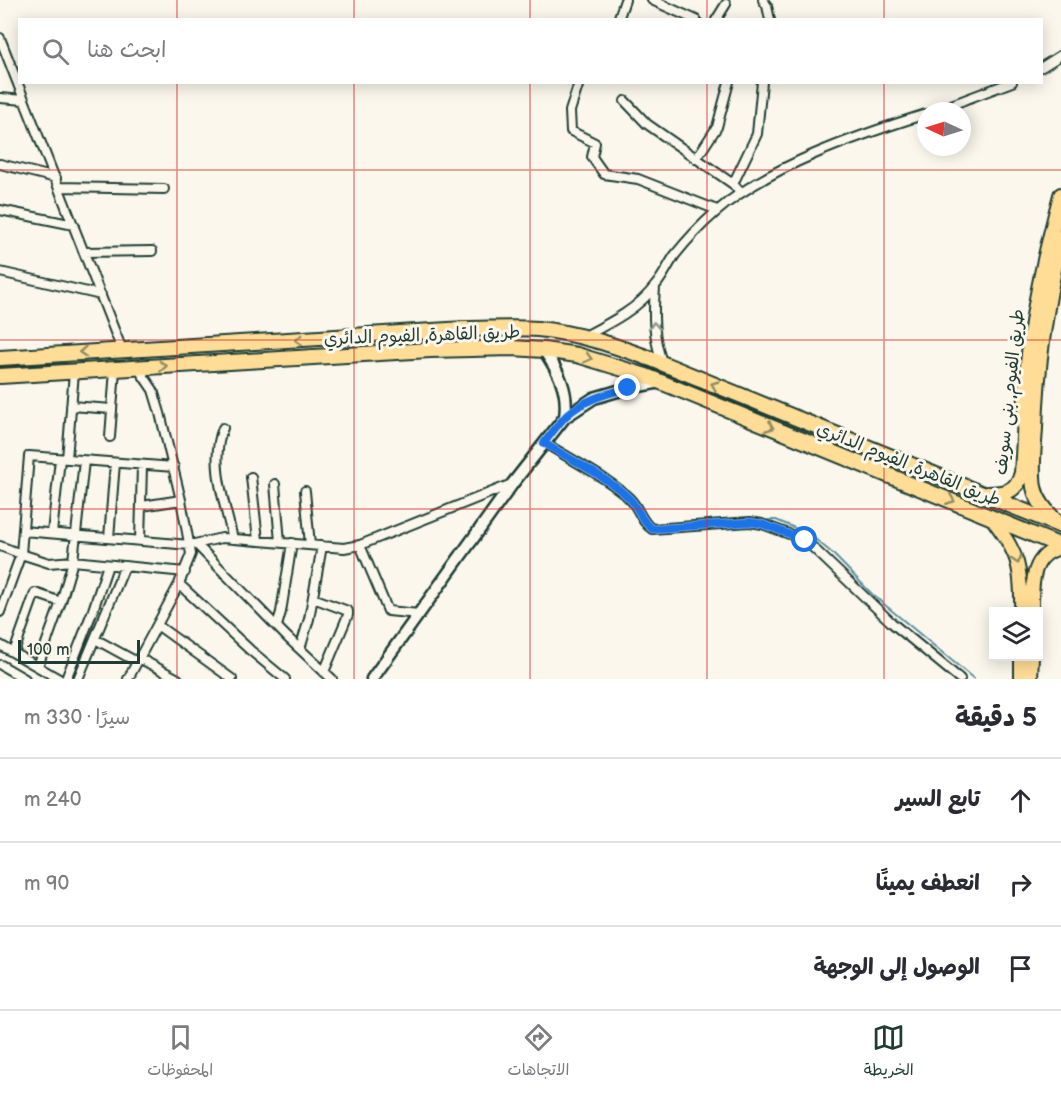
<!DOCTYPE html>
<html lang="ar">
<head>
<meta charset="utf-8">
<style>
  :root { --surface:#fff; --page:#f7f7f7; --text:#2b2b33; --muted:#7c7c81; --line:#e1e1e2; --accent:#1f3d34 }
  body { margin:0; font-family:"Balsamiq Sans","Playpen Sans Arabic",sans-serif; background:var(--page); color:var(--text); direction:rtl }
  .controls { position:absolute; right:18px; bottom:18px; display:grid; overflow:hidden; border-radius:0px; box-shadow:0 3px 15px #0003 }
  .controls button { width:54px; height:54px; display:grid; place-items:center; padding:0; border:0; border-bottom:2px solid var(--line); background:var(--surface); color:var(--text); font:30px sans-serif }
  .compass { position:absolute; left:917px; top:102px; width:54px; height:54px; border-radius:50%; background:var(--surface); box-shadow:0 3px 15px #0003; rotate:274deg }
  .scale { position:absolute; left:18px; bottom:15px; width:122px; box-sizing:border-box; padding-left:6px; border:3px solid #1f3d34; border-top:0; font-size:16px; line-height:21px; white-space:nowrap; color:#1f3d34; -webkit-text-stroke:4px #fbf7ec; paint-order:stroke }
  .stop { position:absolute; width:18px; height:18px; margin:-14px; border:4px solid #1a73e8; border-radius:50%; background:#fff }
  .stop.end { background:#1a73e8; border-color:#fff; box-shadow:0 2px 6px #0008 }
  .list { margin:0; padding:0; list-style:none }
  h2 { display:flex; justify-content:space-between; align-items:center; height:78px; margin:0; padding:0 24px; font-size:26px }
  h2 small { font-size:20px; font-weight:400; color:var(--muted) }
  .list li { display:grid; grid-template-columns:39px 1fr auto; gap:18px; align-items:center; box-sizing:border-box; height:84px; padding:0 24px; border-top:2px solid var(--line) }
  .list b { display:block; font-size:22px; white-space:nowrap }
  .list em { font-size:20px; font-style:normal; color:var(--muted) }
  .icon { flex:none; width:33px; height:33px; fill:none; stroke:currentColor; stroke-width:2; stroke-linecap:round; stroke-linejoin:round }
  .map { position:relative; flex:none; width:1061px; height:679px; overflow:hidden; direction:ltr }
  .search { position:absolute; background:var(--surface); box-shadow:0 3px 15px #0003; left:18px; right:18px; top:18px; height:66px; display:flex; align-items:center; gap:15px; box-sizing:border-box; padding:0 21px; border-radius:0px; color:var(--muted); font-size:22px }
  .sheet { height:330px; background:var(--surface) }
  nav { display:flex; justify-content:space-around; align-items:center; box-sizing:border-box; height:84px; border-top:2px solid var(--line); background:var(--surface); font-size:16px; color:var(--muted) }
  nav a { display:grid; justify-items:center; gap:3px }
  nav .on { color:var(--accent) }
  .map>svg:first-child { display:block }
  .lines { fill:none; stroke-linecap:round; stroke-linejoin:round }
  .stream { stroke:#5d929f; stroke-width:2 }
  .street-casing { stroke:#1f3d34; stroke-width:12 }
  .secondary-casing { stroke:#1f3d34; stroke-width:15 }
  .primary-casing { stroke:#1f3d34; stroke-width:16 }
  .highway-casing { stroke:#1f3d34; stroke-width:18 }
  .street { stroke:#fbf7ec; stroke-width:8 }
  .secondary { stroke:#fbf7ec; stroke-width:10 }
  .primary { stroke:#ffdd96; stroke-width:12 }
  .highway { stroke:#ffdd96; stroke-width:14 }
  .oneway { stroke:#8d9a90 }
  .oneway2 { stroke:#8f8d65 }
  .route { stroke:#1a73e8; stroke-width:8 }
  .grid { fill:none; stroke:#d62828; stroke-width:1.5; stroke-opacity:0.55 }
  .labels { text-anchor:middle; stroke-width:6; stroke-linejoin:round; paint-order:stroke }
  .street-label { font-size:18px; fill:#1f3d34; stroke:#fbf7ec }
</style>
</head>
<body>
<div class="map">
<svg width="1061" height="679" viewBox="0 0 1061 679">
  <rect width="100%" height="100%" fill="#fbf7ec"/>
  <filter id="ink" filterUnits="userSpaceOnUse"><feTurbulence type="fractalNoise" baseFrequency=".0167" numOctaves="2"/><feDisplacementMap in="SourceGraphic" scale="12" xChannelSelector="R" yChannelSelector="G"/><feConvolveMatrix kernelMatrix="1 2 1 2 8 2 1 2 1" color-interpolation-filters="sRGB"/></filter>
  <g filter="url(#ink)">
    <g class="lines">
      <!-- stream -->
      <path class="stream" d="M768,520H776L809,534L832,553L873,595L974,679"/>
      <defs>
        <path id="street" d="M652,0L696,20
          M763,0L767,6L770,20
          M618,20L625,0
          M716,20L726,4
          M0,38L122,350
          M1042,67L1061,55
          M578,86L570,111L571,131L595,143L592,157L604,174L638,179L717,210
          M0,98L24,100
          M625,101L647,124L733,184L740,192
          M935,111L1012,82
          M696,159L717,127L729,82
          M0,164L56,178
          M733,184L757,134L762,82
          M59,187L164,189
          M0,210L74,225
          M84,252L152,251
          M0,272L101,295
          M655,287C653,314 653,337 662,362
          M585,336C610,323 638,309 655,286C663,277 668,265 675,255C687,240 701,225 716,212C768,166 859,135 926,114
          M71,406L112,409
          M223,428C209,462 225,504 233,539
          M110,437L115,369
          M545,443C568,458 612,480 630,499C639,508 641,522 652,529L750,522L762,524L805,540L892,623L960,679
          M67,459L74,372
          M174,467L29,456L21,554L49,563L73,561L185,572
          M251,477L258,540
          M275,484L280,542
          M305,491L310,545
          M142,506L181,500
          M23,531L190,545L222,538L344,548L360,545L512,484
          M52,533L60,459
          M109,538L115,463
          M140,541L142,466
          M197,545L287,637L332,679
          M360,545L388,611L419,614
          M0,546L21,554L0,612
          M179,584L250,650L285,679
          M313,598L348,611V615L324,672
          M157,625L232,679
          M277,626L281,612L292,543
          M95,639L137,662
          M0,645L59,679
          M300,649L309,619L322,546
          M14,652L35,593L61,602
          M139,658L178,679
          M1,665L25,679
          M38,666L61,602L73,561L84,461
          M66,679L93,610L108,565
          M78,679L125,566
          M128,679L179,584L191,554L181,500L160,413L153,390L138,368"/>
        <path id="secondary" d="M544,350C558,371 569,390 565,417
          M372,679L513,483L565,417L594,398L628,388L661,382"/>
        <path id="primary" d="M990,516C1018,552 1022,566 1021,612
          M1032,612C1032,586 1030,554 1061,548
          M1021,679V656
          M1031,679L1032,656"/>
        <path id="highway" d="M0,358L464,329C489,329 514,327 538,329C579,333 616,346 654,360L1061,526
          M0,376L430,350L512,348L544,350L577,355L646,376L1061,546
          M987,494C1004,494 1017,492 1022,473C1025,430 1025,387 1030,344C1036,294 1048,244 1061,195
          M1056,521C1046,511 1037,501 1034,487C1031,468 1034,447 1035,428C1037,363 1046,301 1061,238"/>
      </defs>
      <!-- street casing -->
      <use href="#street" class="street-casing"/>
      <!-- secondary casing -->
      <use href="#secondary" class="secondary-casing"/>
      <!-- primary casing -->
      <use href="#primary" class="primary-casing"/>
      <!-- highway casing -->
      <use href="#highway" class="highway-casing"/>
      <!-- street -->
      <use href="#street" class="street"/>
      <!-- secondary -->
      <use href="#secondary" class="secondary"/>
      <!-- primary -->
      <use href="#primary" class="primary"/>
      <!-- highway -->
      <use href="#highway" class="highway"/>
    </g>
    <!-- one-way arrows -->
    <defs><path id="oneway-chevron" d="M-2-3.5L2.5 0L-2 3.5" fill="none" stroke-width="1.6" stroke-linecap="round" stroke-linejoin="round" transform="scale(1.5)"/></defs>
    <use class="oneway" href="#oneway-chevron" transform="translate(654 326) rotate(-94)"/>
    <g class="oneway2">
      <use href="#oneway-chevron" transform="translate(299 340) rotate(177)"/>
      <use href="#oneway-chevron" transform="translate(83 352) rotate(176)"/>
      <use href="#oneway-chevron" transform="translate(588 358) rotate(15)"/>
      <use href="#oneway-chevron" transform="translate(163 366) rotate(-3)"/>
      <use href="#oneway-chevron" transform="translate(715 385) rotate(-158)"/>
      <use href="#oneway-chevron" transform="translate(770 427) rotate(22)"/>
      <use href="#oneway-chevron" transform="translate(951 500) rotate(22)"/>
      <use href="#oneway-chevron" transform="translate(1017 560) rotate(72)"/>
    </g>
  </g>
  <g class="lines" filter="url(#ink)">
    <!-- route -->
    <path class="route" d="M628,388C606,394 583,400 566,416C558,424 551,434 544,443C568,458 612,480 630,499C639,508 641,522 652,529L750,522L762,524L805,540"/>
  </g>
  <!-- grid -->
  <path class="grid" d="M177,0V20M354,0V20M530,0V20M707,0V20M884,0V20M177,82V679M354,82V679M530,82V679M707,82V679M884,82V679M0,170H1061M0,340H1061M0,509H1061"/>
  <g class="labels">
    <!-- street labels -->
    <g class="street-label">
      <text transform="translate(422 335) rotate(-2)" y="6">طريق القاهرة, الفيوم الدائري</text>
      <text transform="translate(1009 392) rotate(-84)" y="6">طريق الفيوم, بنى سويف</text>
      <text transform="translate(909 464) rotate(22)" y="6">طريق القاهرة, الفيوم الدائري</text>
    </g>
  </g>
</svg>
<div class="controls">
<button><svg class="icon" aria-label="layers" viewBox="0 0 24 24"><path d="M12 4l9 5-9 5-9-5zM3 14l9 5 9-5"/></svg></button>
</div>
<svg class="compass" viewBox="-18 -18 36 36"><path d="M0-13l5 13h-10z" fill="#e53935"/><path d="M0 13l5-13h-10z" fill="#7c7c81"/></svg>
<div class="scale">100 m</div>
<div class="stop" style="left:805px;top:540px"></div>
<div class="stop end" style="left:628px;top:388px"></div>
<div class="search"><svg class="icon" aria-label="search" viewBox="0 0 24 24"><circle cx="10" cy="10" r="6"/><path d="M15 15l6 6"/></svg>ابحث هنا</div>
</div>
<section class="sheet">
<h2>5 دقيقة<small>سيرًا · 330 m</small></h2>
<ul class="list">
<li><svg class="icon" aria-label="ahead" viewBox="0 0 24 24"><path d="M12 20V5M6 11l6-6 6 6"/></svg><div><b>تابع السير</b></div><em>240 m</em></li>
<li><svg class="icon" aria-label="right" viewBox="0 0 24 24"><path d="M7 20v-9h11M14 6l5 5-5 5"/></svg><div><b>انعطف يمينًا</b></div><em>90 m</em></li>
<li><svg class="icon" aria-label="arrive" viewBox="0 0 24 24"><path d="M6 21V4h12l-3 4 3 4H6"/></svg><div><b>الوصول إلى الوجهة</b></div></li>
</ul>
</section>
<nav>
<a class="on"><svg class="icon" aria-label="map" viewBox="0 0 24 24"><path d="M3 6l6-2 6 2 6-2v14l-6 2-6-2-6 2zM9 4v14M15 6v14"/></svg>الخريطة</a>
<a><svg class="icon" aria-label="directions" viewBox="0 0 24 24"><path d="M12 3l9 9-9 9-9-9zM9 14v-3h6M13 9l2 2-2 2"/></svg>الاتجاهات</a>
<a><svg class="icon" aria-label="saved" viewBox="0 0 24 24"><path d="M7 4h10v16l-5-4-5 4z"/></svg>المحفوظات</a>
</nav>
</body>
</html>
